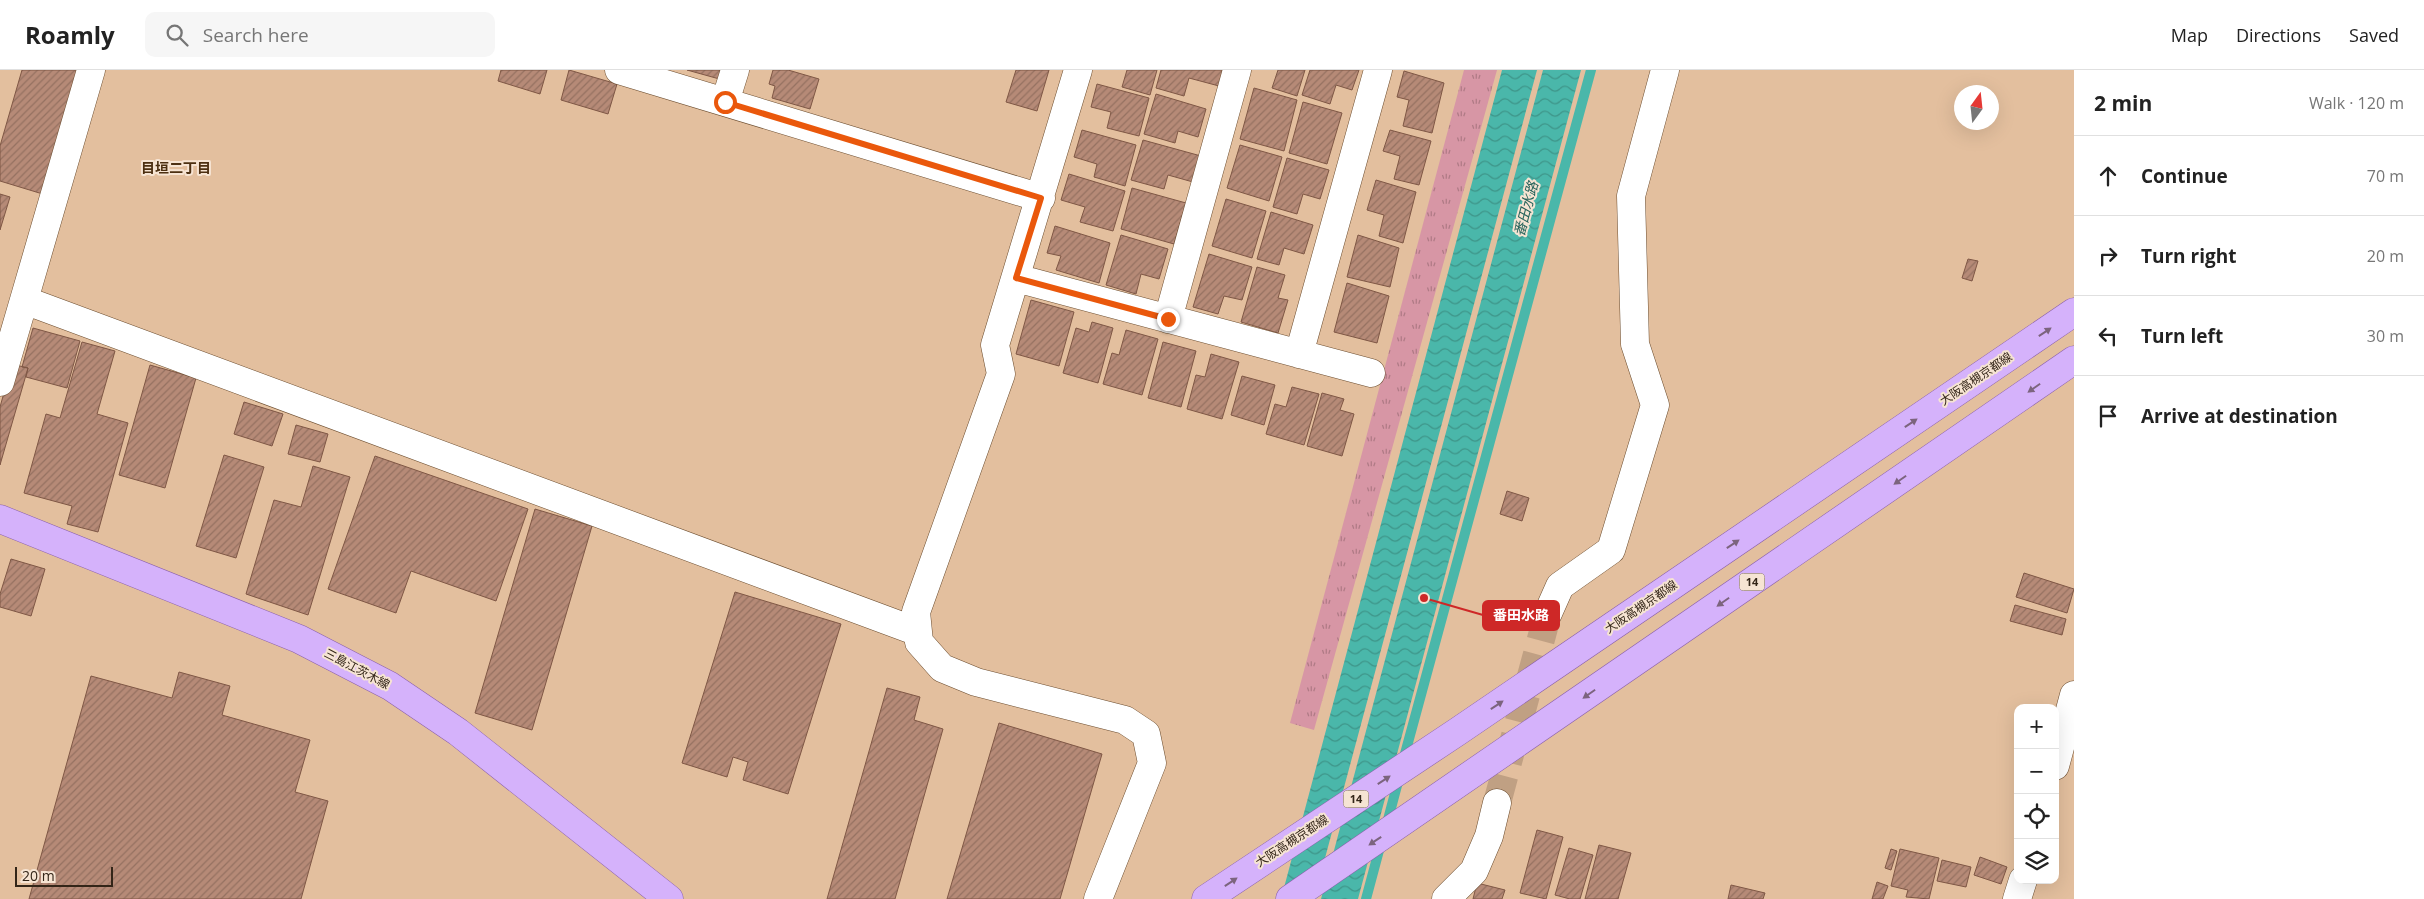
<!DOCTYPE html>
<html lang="en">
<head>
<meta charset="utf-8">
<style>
  :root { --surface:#fff; --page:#f6f6f6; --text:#222; --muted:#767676; --line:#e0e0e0 }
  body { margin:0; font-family:"Open Sans","Noto Sans JP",sans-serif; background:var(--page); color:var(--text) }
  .controls { position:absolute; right:15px; bottom:15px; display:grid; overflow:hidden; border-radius:10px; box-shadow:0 5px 20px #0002 }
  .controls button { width:45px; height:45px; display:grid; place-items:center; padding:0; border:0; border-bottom:1px solid var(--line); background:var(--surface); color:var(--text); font:25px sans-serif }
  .compass { position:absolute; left:1954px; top:15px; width:45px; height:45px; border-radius:50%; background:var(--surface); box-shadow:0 5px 20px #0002; rotate:15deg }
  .scale { position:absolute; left:15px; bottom:12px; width:98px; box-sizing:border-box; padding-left:5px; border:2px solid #332518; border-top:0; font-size:14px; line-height:18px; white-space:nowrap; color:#332518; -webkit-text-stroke:4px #f6e4d3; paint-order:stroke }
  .stop { position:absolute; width:15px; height:15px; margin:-11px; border:4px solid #ea580c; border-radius:50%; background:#fff }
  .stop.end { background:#ea580c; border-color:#fff; box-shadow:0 1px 5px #0008 }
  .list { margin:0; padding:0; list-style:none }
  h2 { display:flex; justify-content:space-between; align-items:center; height:65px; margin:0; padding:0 20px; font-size:21px }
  h2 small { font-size:16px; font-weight:400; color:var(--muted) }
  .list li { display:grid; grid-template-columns:32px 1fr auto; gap:15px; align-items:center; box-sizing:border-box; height:80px; padding:0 20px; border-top:1px solid var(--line) }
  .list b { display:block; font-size:19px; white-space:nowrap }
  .list em { font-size:16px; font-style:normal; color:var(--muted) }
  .icon { flex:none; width:28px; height:28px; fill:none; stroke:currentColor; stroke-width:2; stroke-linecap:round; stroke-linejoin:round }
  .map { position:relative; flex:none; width:2074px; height:829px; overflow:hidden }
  header { display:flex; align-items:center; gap:30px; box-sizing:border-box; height:70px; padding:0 25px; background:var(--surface); border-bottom:1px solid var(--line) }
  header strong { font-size:24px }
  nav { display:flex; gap:28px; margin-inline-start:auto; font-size:18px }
  .search { width:350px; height:45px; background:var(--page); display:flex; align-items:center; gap:12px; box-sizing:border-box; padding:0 18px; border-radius:10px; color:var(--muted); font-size:19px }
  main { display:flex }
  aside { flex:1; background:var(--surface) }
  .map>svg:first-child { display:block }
  .grass { fill:url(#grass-tufts) }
  .water { fill:url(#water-waves) }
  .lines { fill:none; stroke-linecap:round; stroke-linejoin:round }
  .stream { stroke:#4ab7aa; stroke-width:10 }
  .building { fill:url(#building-hatch); stroke:#7f5745 }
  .minor-tunnel { stroke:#c0a083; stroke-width:28; stroke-dasharray:28 14; stroke-linecap:butt }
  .minor-casing { stroke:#6c4d2f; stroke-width:29 }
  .major-casing { stroke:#8a60aa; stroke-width:29 }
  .minor { stroke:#fff; stroke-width:28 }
  .major { stroke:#d5b2fb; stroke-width:28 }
  .oneway { fill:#7c647e }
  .route { stroke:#ea580c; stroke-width:6 }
  .labels { text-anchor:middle; stroke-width:4; stroke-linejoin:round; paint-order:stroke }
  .shield { fill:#f6e4d3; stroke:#6e5e50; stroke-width:1 }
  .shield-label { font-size:11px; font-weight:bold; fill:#332518 }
  .street-label { font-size:12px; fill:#332518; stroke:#f6e4d3 }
  .neighbourhood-label { font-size:14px; font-weight:bold; fill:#4c2f11; stroke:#f6e4d3 }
  .water-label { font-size:14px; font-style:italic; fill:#27635b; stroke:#f6e4d3 }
  .leader { fill:none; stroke:#ce2827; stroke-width:2 }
  .callout-dot { fill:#ce2827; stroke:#f6e4d3; stroke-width:2 }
  .callout { fill:#ce2827; stroke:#ce2827; stroke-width:2 }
  .callout-label { font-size:14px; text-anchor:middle; font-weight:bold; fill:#fff }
</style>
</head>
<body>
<header>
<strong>Roamly</strong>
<div class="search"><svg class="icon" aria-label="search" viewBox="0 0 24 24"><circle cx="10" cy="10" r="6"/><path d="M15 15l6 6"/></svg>Search here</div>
<nav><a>Map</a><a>Directions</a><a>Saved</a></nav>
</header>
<main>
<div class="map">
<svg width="2074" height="829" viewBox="0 0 2074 829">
  <defs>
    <pattern id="grass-tufts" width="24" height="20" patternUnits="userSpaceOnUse" patternTransform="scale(1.25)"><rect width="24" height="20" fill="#d796a5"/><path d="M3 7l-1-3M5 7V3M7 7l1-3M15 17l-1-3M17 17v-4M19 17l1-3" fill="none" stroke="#af7a85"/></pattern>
    <pattern id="water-waves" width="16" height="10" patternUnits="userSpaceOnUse" patternTransform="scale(1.25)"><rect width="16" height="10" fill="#4ab7aa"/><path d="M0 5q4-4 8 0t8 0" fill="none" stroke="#3e9589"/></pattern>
    <pattern id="building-hatch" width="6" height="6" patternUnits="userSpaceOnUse" patternTransform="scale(1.25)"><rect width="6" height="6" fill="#b68a77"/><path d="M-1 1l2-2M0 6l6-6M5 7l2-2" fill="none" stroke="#957161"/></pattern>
  </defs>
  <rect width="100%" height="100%" fill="#e3bf9e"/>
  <!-- grass -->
  <path class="grass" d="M1464,0H1497L1314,660L1290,653Z"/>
  <!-- water -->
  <path class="water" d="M1502,0H1537L1314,829H1281Z
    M1543,0H1581L1358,829H1321Z"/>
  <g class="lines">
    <!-- stream -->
    <path class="stream" d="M1403,691L1591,0
      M1386,757L1399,708
      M1366,829L1381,773"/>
  </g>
  <!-- building -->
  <path class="building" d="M22,0H84L46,125L0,111V76Z
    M501,0H547L540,24L498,11Z
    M569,0L617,14L608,44L561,30Z
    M687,0H726L723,10Z
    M773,0H788L819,9L810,39L772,28L775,16L769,14Z
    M1016,0H1049L1037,41L1006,32Z
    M1127,0H1157L1150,25L1122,17Z
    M1161,0H1223L1219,16L1189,8L1184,26L1156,18Z
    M1278,0H1305L1297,26L1272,18Z
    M1310,0H1359L1352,20L1336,15L1330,34L1302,25Z
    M1404,1L1444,13L1432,63L1403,56L1409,30L1397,27Z
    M1097,14L1149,28L1139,66L1107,58L1111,42L1091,37Z
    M1254,18L1297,30L1284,81L1240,69Z
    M1156,24L1206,39L1198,67L1178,61L1175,73L1144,64Z
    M1303,32L1342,43L1327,94L1289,83Z
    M1082,60L1136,75L1125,116L1094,107L1097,94L1074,87Z
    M1390,60L1431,71L1419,115L1394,109L1400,86L1383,81Z
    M1143,70L1201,86L1193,112L1168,105L1164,119L1131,110Z
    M1240,75L1282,87L1269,131L1227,118Z
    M1287,88L1329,100L1320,129L1303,124L1297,144L1273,137Z
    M1069,104L1125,121L1113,161L1080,152L1085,137L1061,130Z
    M1376,110L1416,122L1403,173L1379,166L1384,145L1367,140Z
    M1132,118L1186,133L1174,174L1121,159Z
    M0,124L10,127L0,160Z
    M1226,129L1266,141L1252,188L1212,176Z
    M1271,142L1313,155L1304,184L1284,178L1279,195L1257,189Z
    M1055,156L1110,173L1099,213L1056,200L1061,186L1047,183Z
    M1121,165L1168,179L1159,209L1141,204L1136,224L1106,215Z
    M1358,165L1399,178L1390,217L1347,207Z
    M1209,184L1252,197L1242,230L1224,226L1218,244L1193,237Z
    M1968,189L1978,191L1972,211L1962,208Z
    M1257,197L1285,205L1278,228L1288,230L1278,263L1241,252Z
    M1347,213L1389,226L1377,273L1334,262Z
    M1031,230L1074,242L1059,296L1016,284Z
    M1092,252L1113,258L1098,313L1063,303L1076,258L1089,262Z
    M33,258L80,271L67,318L26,307L28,298L22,297Z
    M1126,260L1158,269L1142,325L1103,314L1112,283L1119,285Z
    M82,272L115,281L97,344L128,353L98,462L67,454L72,436L24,423L46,344L60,348Z
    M1163,272L1196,281L1181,337L1148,328Z
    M1211,284L1239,292L1222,349L1187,339L1196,305L1205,307Z
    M12,294L28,298L0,395V337Z
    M150,295L196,308L165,418L119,405Z
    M1242,306L1275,315L1264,355L1231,345Z
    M1292,317L1319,324L1304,375L1266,364L1275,334L1286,337Z
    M1322,323L1344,329L1340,340L1354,344L1342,386L1307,376Z
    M244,332L283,344L272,376L234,364Z
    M296,355L328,364L320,392L288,384Z
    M224,385L264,397L236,488L196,476Z
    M375,386L528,439L496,531L411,501L396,543L328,519Z
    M313,396L350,407L308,545L246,524L274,430L301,437Z
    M1507,421L1529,428L1522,451L1500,444Z
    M535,439L592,456L532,660L475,643Z
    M11,489L45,499L31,546L0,537V524Z
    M2024,503L2074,519L2067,543L2016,527Z
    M735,522L841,554L788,724L743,710L748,692L733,687L727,707L682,693Z
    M2015,535L2066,549L2062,565L2010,551Z
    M179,602L230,616L222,645L310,670L295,722L328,731L301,829H29L91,606L172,628Z
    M887,618L920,627L914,650L943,659L895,829H827Z
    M999,653L1102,684L1060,829H947Z
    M1537,760L1563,767L1546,829L1520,823Z
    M1599,775L1631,783L1618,829H1585Z
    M1569,778L1593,785L1580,829H1570L1555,825Z
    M1891,779L1897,781L1891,800L1885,798Z
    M1900,779L1939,788L1929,829L1906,827L1908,820L1891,816Z
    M1980,787L2007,797L2001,814L1974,805Z
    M1942,790L1971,797L1966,817L1937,811Z
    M1877,812L1888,816L1883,829H1872Z
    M1477,813L1505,820L1502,829H1473Z
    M1731,815L1765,823L1763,829H1728Z"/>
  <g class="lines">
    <!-- minor-tunnel -->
    <path class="minor-tunnel" d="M1497,733L1548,543"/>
    <defs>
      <path id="minor" d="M619,0L1041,128
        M1078,0L995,275L1001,304L916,542L919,572L942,598L976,612L1125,650L1146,664L1152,693L1098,829
        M725,32L735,0
        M1016,208L1371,303
        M24,230L91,0
        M1168,249L1237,0
        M1299,284L1378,0
        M0,312L24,230L918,562
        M1548,543L1560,516L1611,480L1655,335L1635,274L1631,126L1665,0
        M2055,696L2074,625
        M1446,829L1474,801L1489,766L1497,733
        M2017,829L2023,810"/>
      <path id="major" d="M0,449L299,569L390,616L458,662L669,829
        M1206,829L1457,662L2074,242
        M1290,829L2074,290"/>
    </defs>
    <!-- minor casing -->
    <use href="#minor" class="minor-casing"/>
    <!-- major casing -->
    <use href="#major" class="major-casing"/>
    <!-- minor -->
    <use href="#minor" class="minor"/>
    <!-- major -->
    <use href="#major" class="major"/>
  </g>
  <!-- one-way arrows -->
  <defs><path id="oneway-solid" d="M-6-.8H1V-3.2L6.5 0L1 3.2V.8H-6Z" transform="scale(1.25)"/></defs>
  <g class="oneway">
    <use href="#oneway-solid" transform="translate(2045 262) rotate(-34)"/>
    <use href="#oneway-solid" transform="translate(2034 318) rotate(145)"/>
    <use href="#oneway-solid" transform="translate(1911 353) rotate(-34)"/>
    <use href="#oneway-solid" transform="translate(1900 410) rotate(145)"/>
    <use href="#oneway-solid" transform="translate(1733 474) rotate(-34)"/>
    <use href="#oneway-solid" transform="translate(1723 532) rotate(145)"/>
    <use href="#oneway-solid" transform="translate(1589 624) rotate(145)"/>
    <use href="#oneway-solid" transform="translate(1497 635) rotate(-34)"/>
    <use href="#oneway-solid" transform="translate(1384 710) rotate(-33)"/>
    <use href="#oneway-solid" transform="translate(1375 771) rotate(146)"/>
    <use href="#oneway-solid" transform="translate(1231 812) rotate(-34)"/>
  </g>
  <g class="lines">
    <!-- route -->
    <path class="route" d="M725,32L1041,128L1016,208L1168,249"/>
  </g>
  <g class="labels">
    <!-- shield labels -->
    <g class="shield">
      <rect x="1739.5" y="503.5" width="25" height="17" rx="4"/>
      <rect x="1343.5" y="720.5" width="25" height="17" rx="4"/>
    </g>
    <g class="shield-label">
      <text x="1752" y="516">14</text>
      <text x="1356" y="733">14</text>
    </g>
    <!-- street labels -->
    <g class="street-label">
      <text transform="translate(1976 309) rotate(-34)" y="4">大阪高槻京都線</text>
      <text transform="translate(1641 537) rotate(-34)" y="4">大阪高槻京都線</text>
      <text transform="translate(357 599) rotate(28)" y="4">三島江茨木線</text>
      <text transform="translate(1292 771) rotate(-33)" y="4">大阪高槻京都線</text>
    </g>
    <!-- neighbourhood labels -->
    <g class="neighbourhood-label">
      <text x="176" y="103">目垣二丁目</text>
    </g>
    <!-- water labels -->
    <g class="water-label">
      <text transform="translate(1526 139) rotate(-75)" y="5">番田水路</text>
    </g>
  </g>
  <!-- callouts -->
  <path class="leader" d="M1424 528L1483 545"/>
  <circle class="callout-dot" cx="1424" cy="528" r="5"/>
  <rect class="callout" x="1483" y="531" width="76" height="29" rx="5"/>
  <g class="callout-label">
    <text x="1521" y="550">番田水路</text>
  </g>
</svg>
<div class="controls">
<button>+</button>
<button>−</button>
<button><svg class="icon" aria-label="locate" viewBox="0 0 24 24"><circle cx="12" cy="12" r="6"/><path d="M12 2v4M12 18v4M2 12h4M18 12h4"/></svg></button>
<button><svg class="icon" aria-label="layers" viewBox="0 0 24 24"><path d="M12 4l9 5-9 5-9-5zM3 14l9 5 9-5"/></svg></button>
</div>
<svg class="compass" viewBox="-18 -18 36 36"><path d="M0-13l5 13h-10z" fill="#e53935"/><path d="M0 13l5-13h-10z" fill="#767676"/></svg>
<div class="scale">20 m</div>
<div class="stop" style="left:725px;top:32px"></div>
<div class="stop end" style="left:1168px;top:249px"></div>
</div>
<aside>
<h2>2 min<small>Walk · 120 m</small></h2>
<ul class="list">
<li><svg class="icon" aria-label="ahead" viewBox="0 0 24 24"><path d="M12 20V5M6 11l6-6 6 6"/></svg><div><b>Continue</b></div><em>70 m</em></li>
<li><svg class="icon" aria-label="right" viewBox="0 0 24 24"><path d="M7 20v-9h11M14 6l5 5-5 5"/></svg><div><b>Turn right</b></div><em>20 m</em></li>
<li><svg class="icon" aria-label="left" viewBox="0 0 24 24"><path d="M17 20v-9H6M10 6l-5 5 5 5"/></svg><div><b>Turn left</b></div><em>30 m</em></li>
<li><svg class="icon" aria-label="arrive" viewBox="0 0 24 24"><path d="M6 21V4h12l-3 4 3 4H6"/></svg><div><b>Arrive at destination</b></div></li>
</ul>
</aside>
</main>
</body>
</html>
